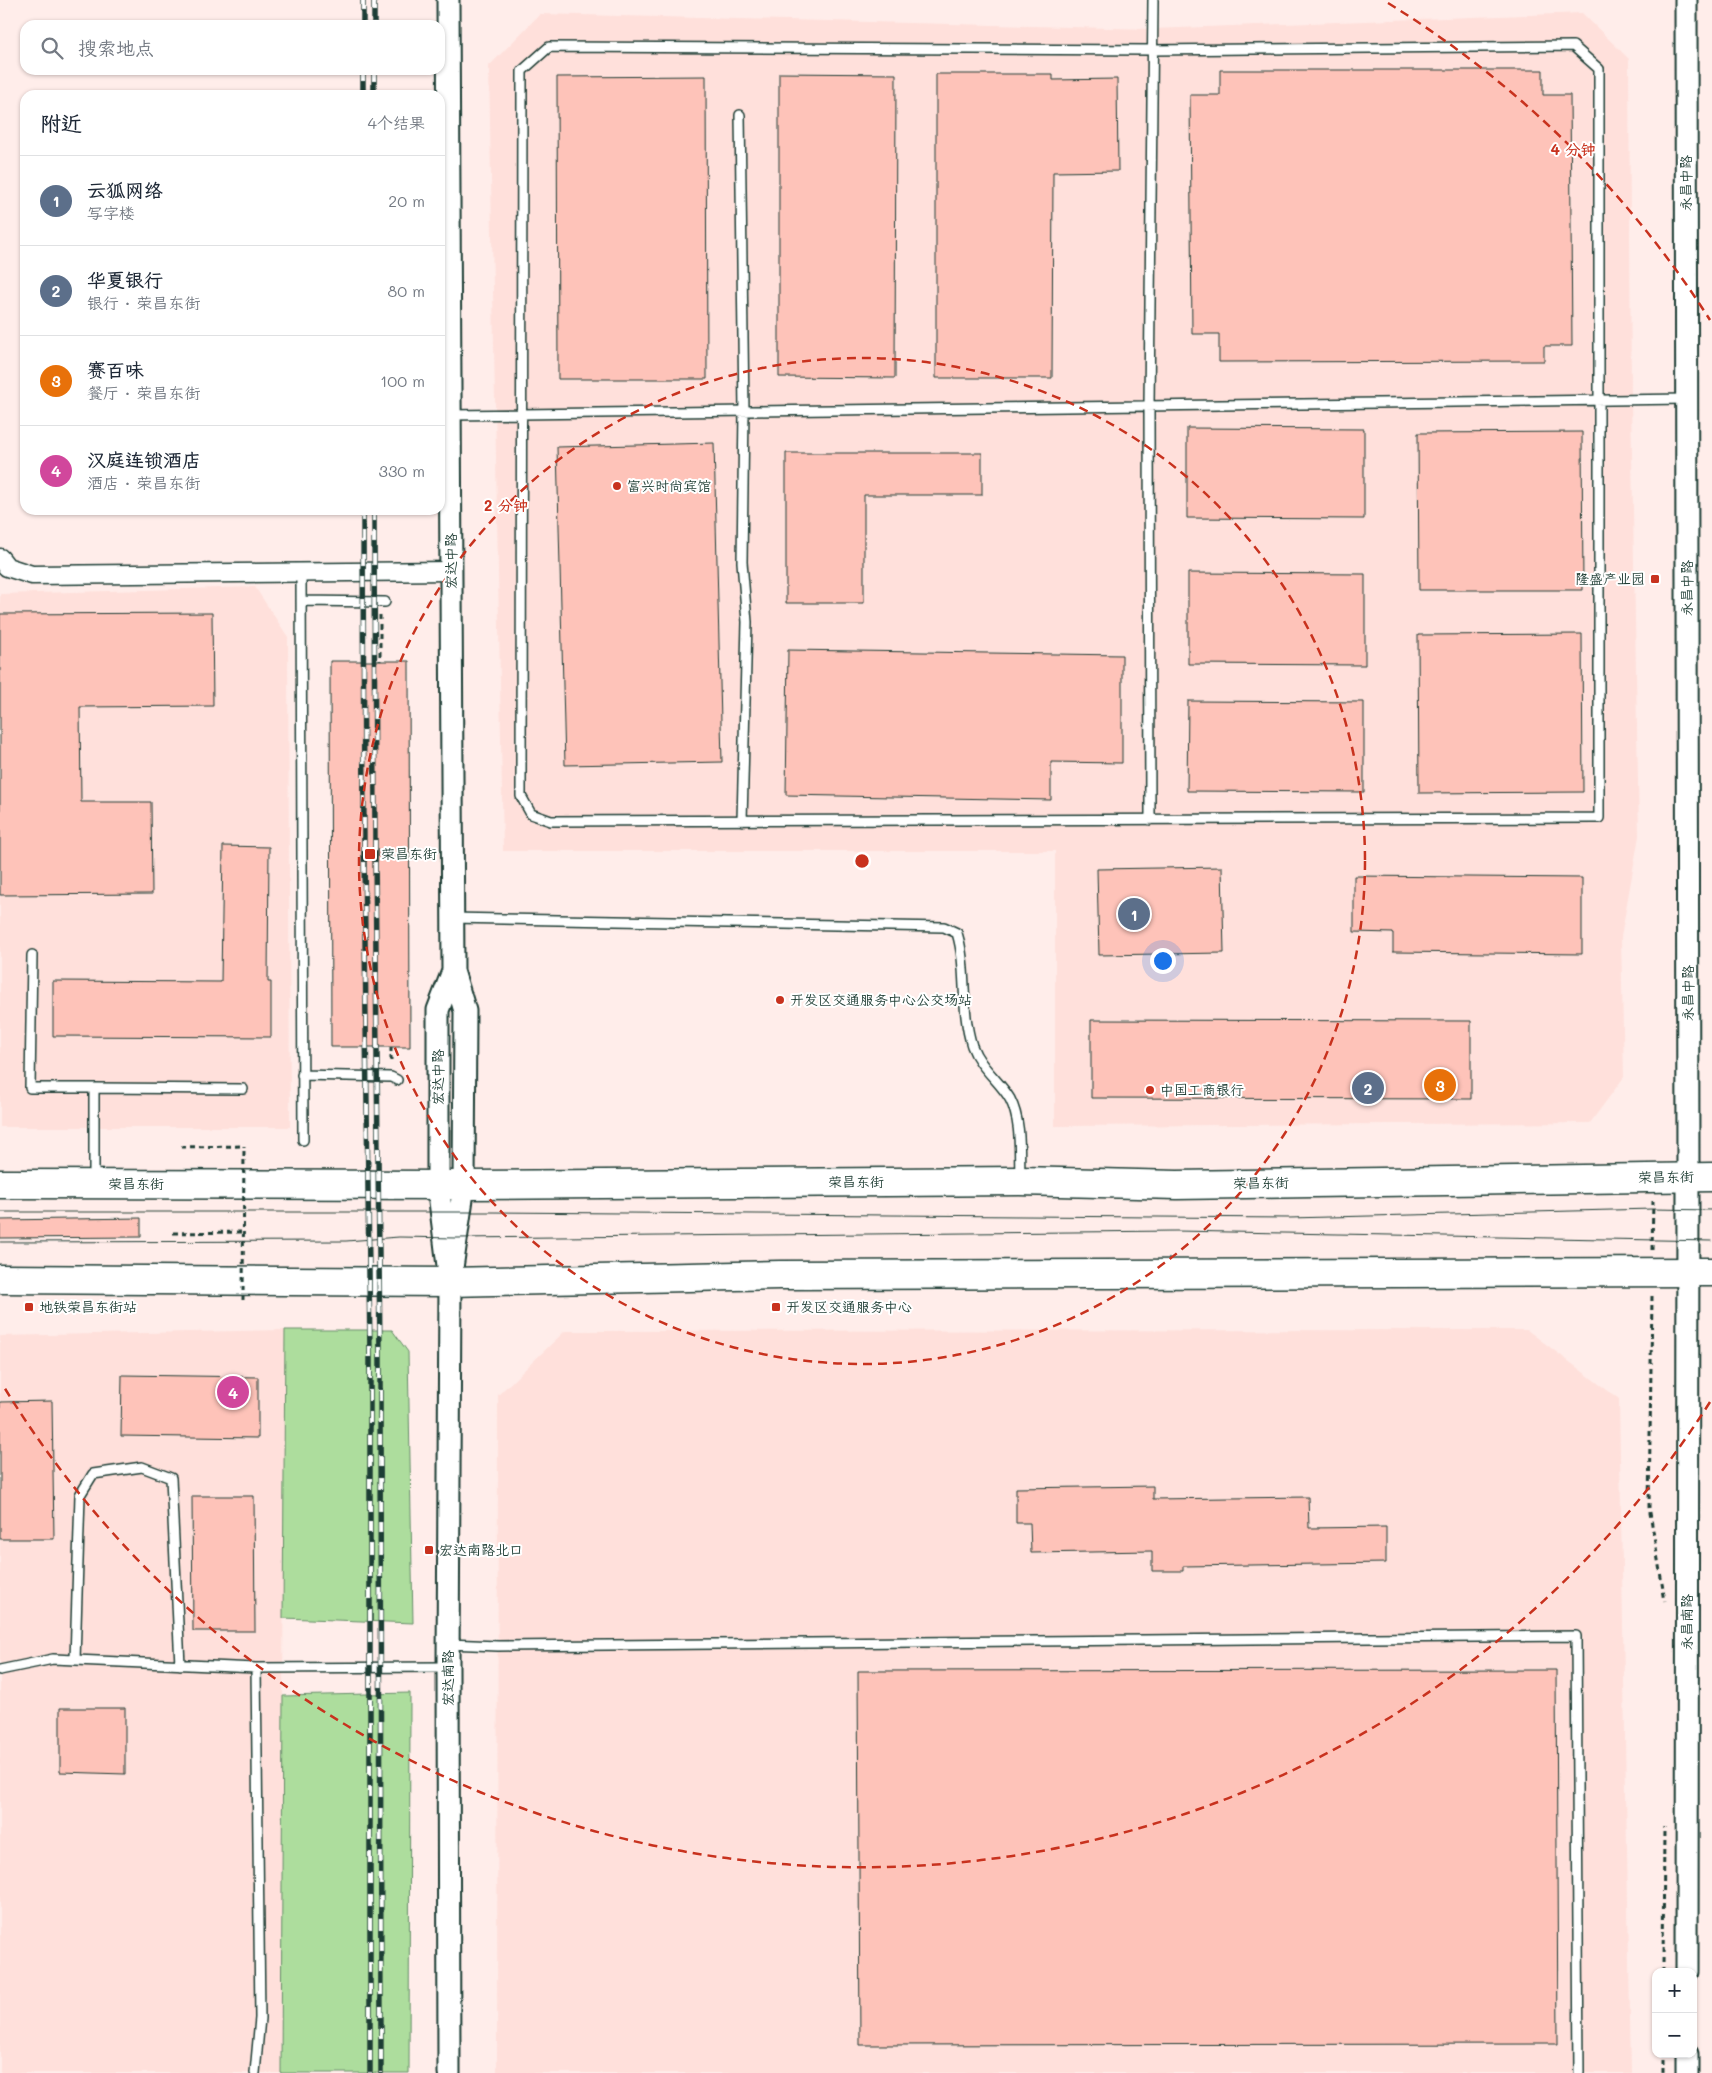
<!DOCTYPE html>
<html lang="zh">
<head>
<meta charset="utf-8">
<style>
  :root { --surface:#fff; --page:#f2f2f3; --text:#1f2937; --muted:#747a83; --line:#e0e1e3; --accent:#c8321e }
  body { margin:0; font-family:Mali,"LXGW WenKai TC",sans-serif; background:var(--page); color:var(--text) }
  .controls { position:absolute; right:15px; bottom:15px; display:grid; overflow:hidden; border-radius:10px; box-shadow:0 1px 4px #0004 }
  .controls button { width:45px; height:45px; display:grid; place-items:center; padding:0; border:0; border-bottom:1px solid var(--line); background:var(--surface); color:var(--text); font:25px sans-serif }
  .you { position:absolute; left:1162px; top:960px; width:18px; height:18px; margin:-12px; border:4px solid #fff; border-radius:50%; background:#1a73e8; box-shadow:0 0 0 8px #1a73e833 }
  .badge { display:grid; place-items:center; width:32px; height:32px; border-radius:50%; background:var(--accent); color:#fff; font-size:16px; font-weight:700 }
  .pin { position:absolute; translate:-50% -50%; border:2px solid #fff; box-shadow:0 1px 5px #0006 }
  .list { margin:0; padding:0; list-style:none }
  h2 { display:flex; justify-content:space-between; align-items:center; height:65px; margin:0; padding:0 20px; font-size:21px }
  h2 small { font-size:16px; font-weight:400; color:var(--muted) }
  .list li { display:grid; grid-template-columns:32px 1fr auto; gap:15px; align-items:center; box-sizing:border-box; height:90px; padding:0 20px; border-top:1px solid var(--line) }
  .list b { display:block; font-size:19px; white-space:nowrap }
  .list p { margin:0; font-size:16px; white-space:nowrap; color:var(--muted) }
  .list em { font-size:16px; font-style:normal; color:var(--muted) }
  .icon { flex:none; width:28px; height:28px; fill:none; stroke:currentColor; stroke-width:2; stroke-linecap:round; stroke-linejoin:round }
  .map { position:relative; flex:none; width:1712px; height:2073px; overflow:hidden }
  .search { position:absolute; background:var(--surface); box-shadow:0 1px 4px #0004; left:20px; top:20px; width:425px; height:55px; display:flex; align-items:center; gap:12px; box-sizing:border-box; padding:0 18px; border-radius:15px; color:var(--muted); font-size:19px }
  .panel { position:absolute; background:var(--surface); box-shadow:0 1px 4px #0004; left:20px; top:90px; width:425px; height:425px; border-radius:15px }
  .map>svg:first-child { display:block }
  .built { fill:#ffe0db }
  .green { fill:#addd9d; stroke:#668d68 }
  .building { fill:#fec3b9; stroke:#1f3d34 }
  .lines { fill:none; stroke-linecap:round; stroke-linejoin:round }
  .service-casing { stroke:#1f3d34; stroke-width:12 }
  .minor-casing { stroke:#1f3d34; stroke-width:21 }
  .tertiary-casing { stroke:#1f3d34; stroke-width:25 }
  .primary-casing { stroke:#1f3d34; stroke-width:31 }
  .path { stroke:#1f3d34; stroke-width:3; stroke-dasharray:5 4; stroke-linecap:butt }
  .service { stroke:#fff; stroke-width:9 }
  .minor { stroke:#fff; stroke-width:18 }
  .tertiary { stroke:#fff; stroke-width:21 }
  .primary { stroke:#fff; stroke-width:28 }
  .tram { stroke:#1f3d34; stroke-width:1 }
  .rail-casing { stroke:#1f3d34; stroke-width:5.5 }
  .rail { stroke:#fff; stroke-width:4; stroke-dasharray:11; stroke-linecap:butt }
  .path-bridge { stroke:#1f3d34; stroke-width:3; stroke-dasharray:5 4; stroke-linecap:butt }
  .ring { fill:none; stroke:#c8321e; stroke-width:2.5; stroke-dasharray:9 6 }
  .poi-dot { fill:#c8321e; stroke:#fff; stroke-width:2 }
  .labels { text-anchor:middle; stroke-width:4; stroke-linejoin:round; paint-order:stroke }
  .street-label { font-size:14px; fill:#1f3d34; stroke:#fff }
  .poi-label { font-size:14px; fill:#1f3d34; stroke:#fff; text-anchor:start }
  .centre { fill:#c8321e; stroke:#fff; stroke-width:2.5 }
  .ring-label { font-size:15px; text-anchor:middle; font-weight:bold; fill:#c8321e; stroke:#fff; stroke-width:4; stroke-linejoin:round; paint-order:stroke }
</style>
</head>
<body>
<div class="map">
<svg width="1712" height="2073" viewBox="0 0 1712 2073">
  <rect width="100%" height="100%" fill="#ffedea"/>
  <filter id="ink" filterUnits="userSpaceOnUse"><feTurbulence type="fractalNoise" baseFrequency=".02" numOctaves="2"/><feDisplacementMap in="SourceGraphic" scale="10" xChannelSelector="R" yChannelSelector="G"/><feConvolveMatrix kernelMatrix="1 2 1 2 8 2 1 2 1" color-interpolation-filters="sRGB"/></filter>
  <g filter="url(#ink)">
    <!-- built -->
    <path class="built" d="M1582,13L1629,59L1631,400L1639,836L1621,937L1624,1077L1590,1123L1055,1126V851H503L489,66L540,14L1152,29Z
      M255,587L288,637L290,1127H0V594Z
      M285,1330L281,2073H0V1336Z
      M1527,1330L1619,1399L1631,2073H497L498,1395L565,1331Z"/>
    <!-- green -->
    <path class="green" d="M285,1330H392L408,1352L413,1623L283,1618Z
      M410,1693L409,2073H281L283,1696Z"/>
    <!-- building -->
    <path class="building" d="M1220,70H1543V95H1570L1572,346H1544V361L1219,362V334H1192L1190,95H1220Z
      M779,73L896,74L895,378L779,377Z
      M936,74H1053V80L1117,79L1118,171L1053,172L1052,378H936Z
      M706,76L707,379H558L557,77Z
      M1187,428L1364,429V519L1187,518Z
      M1582,432L1583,590H1419L1418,433Z
      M714,443L722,762L565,765L557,447Z
      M786,453H982V495H864V603H786Z
      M1188,573L1365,574V665L1188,664Z
      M212,613L213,706L80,707L81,802H151L152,894L0,895V614Z
      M1582,634L1583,792L1419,793L1418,635Z
      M788,650L1122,655V763L1051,762V800L786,795Z
      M330,661H409L410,1047H331Z
      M1188,701L1364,702V792L1187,791Z
      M223,846L269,847L268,982H271V1037L53,1036V981L221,982Z
      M1222,867L1224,953L1099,955L1097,869Z
      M1354,876L1582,878V954L1393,952V933L1354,932Z
      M1091,1020L1471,1021V1099L1091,1098Z
      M141,1218V1237L0,1238V1220Z
      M122,1375L258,1377V1438L121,1436Z
      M52,1401L54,1539H0V1402Z
      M1153,1486V1499L1308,1497L1309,1528L1386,1527V1563L1183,1566V1571H1152V1551L1031,1553L1030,1523H1016V1488Z
      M192,1496H254L255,1631H193Z
      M1556,1670L1558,2044L860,2045L858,1671Z
      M60,1708H125V1774L60,1772Z"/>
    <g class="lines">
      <defs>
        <path id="service" d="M1573,46L1599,69V818L551,821L531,814L521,796L522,71L549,47L1151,50Z
          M740,115L744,411L742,562L747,622L742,821
          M451,415L1687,399
          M301,572L303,1140
          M301,601L385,602
          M1150,820L1149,406L1153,0
          M452,918L944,927L957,933C968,969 960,1009 972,1046C980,1068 1000,1081 1010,1099C1022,1122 1019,1153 1020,1178
          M32,955L30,1088H94V1181
          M302,1075L391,1077L397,1080
          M94,1088L243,1089
          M448,1644L498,1646L1576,1636L1579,2073
          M75,1660L80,1495L93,1474L142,1467L171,1478L180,1665
          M0,1670L53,1659L256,1668L447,1667
          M255,2073L260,2018L256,1668"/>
        <path id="minor" d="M0,558L7,567L32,575L451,571"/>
        <path id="tertiary" d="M448,0L453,971L465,1011L464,1185L450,1282
          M1686,0L1688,1176L1687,1972
          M1687,2054V2073
          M449,2073L448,1667L450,1282L438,1185V1010L453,971"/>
        <path id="primary" d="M0,1184L464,1185L1020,1181L1177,1185L1712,1177
          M0,1279L450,1282L780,1275L1712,1272"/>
      </defs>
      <!-- service casing -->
      <use href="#service" class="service-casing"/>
      <!-- minor casing -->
      <use href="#minor" class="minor-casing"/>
      <!-- tertiary casing -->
      <use href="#tertiary" class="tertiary-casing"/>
      <!-- primary casing -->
      <use href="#primary" class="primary-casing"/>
      <!-- path -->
      <path class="path" d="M380,615V661
        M391,1047V1064
        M181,1147L244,1146
        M173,1233L243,1232
        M1652,1250L1653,1201
        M1652,1296L1649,1507L1665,1601
        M1663,1972L1664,1827
        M1663,2073V2054"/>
      <!-- service -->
      <use href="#service" class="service"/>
      <!-- minor -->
      <use href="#minor" class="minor"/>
      <!-- tertiary -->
      <use href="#tertiary" class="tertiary"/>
      <!-- primary -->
      <use href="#primary" class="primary"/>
      <!-- tram -->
      <path class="tram" d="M0,1212H489L1289,1218L1653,1209L1712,1210
        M0,1242L346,1241L399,1237L456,1238L1176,1231L1712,1241"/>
      <defs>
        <path id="rail" d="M363,0V25
          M374,0V25
          M363,70V95
          M374,70V95
          M363,510L364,854L370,1355V2073
          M374,510L375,853L380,1355L381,2073"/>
      </defs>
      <!-- rail casing -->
      <use href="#rail" class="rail-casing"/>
      <!-- rail -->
      <use href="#rail" class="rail"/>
      <!-- path-bridge -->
      <path class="path-bridge" d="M243,1300L244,1146"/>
    </g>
  </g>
  <!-- distance rings -->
  <g class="ring">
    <circle cx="862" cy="861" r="503"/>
    <path d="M1710 1402A1006 1006 0 0 1 4 1387M1388 3A1006 1006 0 0 1 1710 320"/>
  </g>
  <!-- markers -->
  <g class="poi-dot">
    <circle cx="617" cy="486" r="5"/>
    <rect x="1650" y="574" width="10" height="10" rx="2.5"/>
    <rect x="364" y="848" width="12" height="12" rx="2.5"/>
    <circle cx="780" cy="1000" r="5"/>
    <circle cx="1150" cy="1090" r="5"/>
    <rect x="24" y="1302" width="10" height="10" rx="2.5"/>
    <rect x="771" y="1302" width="10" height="10" rx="2.5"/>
    <rect x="424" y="1545" width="10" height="10" rx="2.5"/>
  </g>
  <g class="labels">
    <!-- street labels -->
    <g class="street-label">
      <text transform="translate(1686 183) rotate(-90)" y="5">永昌中路</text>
      <text transform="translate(451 561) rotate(-90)" y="5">宏达中路</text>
      <text transform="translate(1687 588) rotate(-90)" y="5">永昌中路</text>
      <text transform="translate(1688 993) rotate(-90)" y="5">永昌中路</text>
      <text transform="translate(438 1077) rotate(-90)" y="5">宏达中路</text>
      <text transform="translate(1666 1177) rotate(-1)" y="5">荣昌东街</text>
      <text x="856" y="1187">荣昌东街</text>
      <text transform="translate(1261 1183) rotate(-1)" y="5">荣昌东街</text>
      <text x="136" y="1189">荣昌东街</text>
      <text transform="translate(1687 1622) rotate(-90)" y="5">永昌南路</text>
      <text transform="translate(448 1678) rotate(-90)" y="5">宏达南路</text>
    </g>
    <!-- poi labels -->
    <g class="poi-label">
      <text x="627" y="491">富兴时尚宾馆</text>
      <text x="1645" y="584" text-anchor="end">隆盛产业园</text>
      <text x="381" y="859">荣昌东街</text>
      <text x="790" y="1005">开发区交通服务中心公交场站</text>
      <text x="1160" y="1095">中国工商银行</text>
      <text x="39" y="1312">地铁荣昌东街站</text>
      <text x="786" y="1312">开发区交通服务中心</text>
      <text x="439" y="1555">宏达南路北口</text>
    </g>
  </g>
  <circle cx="862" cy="861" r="8" class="centre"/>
  <g class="ring-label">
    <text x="1573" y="155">4 分钟</text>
    <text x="506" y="511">2 分钟</text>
  </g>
</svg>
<div class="controls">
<button>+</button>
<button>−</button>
</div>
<div class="you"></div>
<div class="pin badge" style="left:1134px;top:914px;background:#5c6f8a">1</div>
<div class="pin badge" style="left:1368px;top:1088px;background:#5c6f8a">2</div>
<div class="pin badge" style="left:1440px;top:1085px;background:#e8710a">3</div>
<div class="pin badge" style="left:233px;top:1392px;background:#d1479c">4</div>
<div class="search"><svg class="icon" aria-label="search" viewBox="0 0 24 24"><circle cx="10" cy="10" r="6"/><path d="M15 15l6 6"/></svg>搜索地点</div>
<section class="panel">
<h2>附近<small>4个结果</small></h2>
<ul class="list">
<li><span class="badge" style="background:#5c6f8a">1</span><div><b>云狐网络</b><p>写字楼</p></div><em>20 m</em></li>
<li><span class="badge" style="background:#5c6f8a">2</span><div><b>华夏银行</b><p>银行 · 荣昌东街</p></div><em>80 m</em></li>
<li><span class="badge" style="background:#e8710a">3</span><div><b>赛百味</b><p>餐厅 · 荣昌东街</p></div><em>100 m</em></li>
<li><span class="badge" style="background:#d1479c">4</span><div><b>汉庭连锁酒店</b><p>酒店 · 荣昌东街</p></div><em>330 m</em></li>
</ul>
</section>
</div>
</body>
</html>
